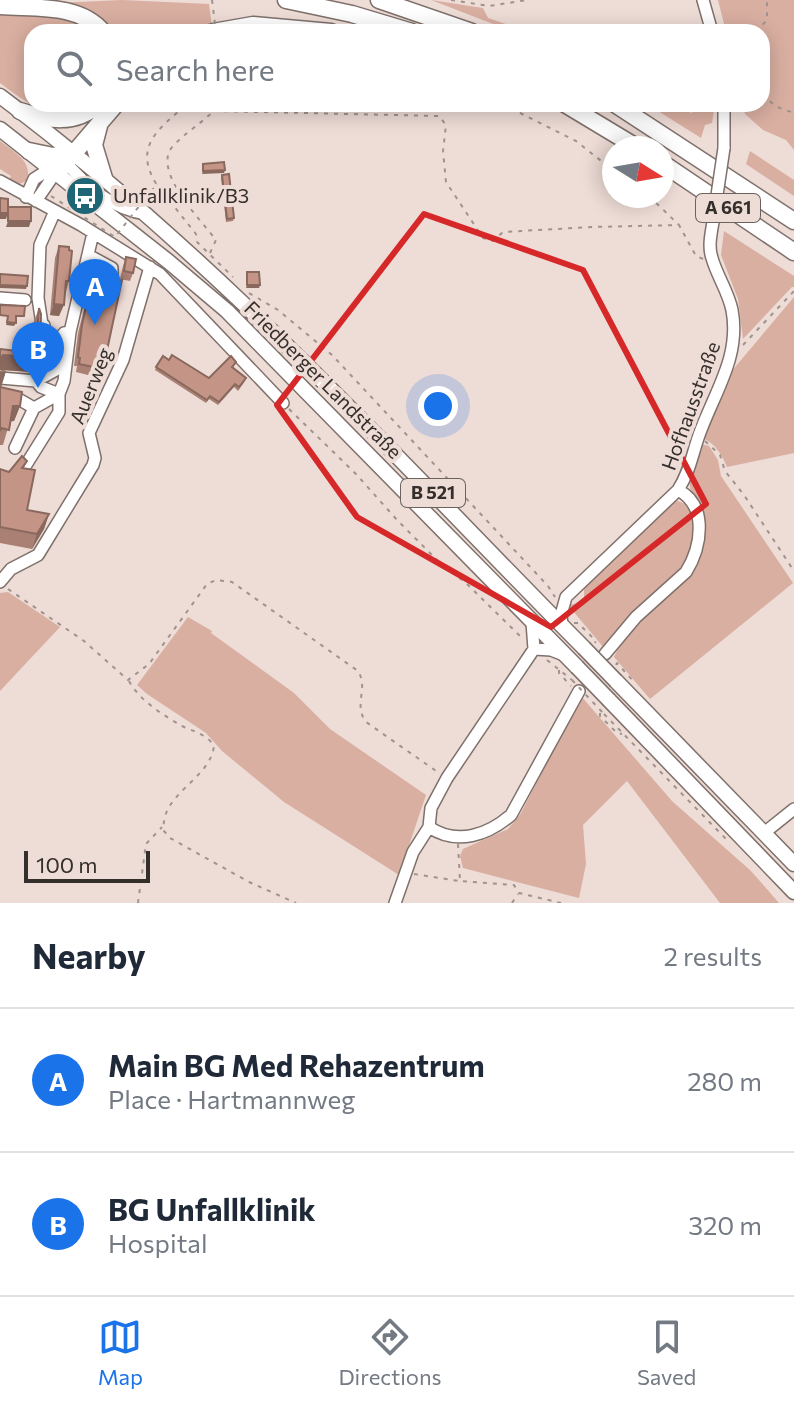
<!DOCTYPE html>
<html lang="en">
<head>
<meta charset="utf-8">
<style>
  :root { --surface:#fff; --page:#f6f6f7; --text:#1f2937; --muted:#747a83; --line:#e0e1e3; --accent:#1a73e8 }
  body { margin:0; font-family:Commissioner,sans-serif; background:var(--page); color:var(--text) }
  .compass { position:absolute; left:602px; top:136px; width:72px; height:72px; border-radius:50%; background:var(--surface); box-shadow:0 4px 20px #0003; rotate:101deg }
  .scale { position:absolute; left:24px; bottom:20px; width:126px; box-sizing:border-box; padding-left:8px; border:4px solid #352f2c; border-top:0; font-size:22px; line-height:28px; white-space:nowrap; color:#352f2c; -webkit-text-stroke:6px #eedcd6; paint-order:stroke }
  .you { position:absolute; left:438px; top:406px; width:28px; height:28px; margin:-20px; border:6px solid #fff; border-radius:50%; background:#1a73e8; box-shadow:0 0 0 12px #1a73e833 }
  .badge { display:grid; place-items:center; width:52px; height:52px; border-radius:50%; background:var(--accent); color:#fff; font-size:26px; font-weight:700 }
  .pin { position:absolute; translate:-50% -66px; filter:drop-shadow(0 2px 4px #0008) }
  .pin::after { content:''; position:absolute; top:42px; width:28px; height:24px; background:inherit; clip-path:polygon(0 0,100% 0,50% 100%) }
  .list { margin:0; padding:0; list-style:none }
  h2 { display:flex; justify-content:space-between; align-items:center; height:104px; margin:0; padding:0 32px; font-size:34px }
  h2 small { font-size:26px; font-weight:400; color:var(--muted) }
  .list li { display:grid; grid-template-columns:52px 1fr auto; gap:24px; align-items:center; box-sizing:border-box; height:144px; padding:0 32px; border-top:2px solid var(--line) }
  .list b { display:block; font-size:30px; white-space:nowrap }
  .list p { margin:0; font-size:26px; white-space:nowrap; color:var(--muted) }
  .list em { font-size:26px; font-style:normal; color:var(--muted) }
  .icon { flex:none; width:44px; height:44px; fill:none; stroke:currentColor; stroke-width:2; stroke-linecap:round; stroke-linejoin:round }
  .map { position:relative; flex:none; width:794px; height:903px; overflow:hidden }
  .search { position:absolute; background:var(--surface); box-shadow:0 4px 20px #0003; left:24px; right:24px; top:24px; height:88px; display:flex; align-items:center; gap:20px; box-sizing:border-box; padding:0 28px; border-radius:24px; color:var(--muted); font-size:30px }
  .sheet { height:392px; background:var(--surface) }
  nav { display:flex; justify-content:space-around; align-items:center; box-sizing:border-box; height:112px; border-top:2px solid var(--line); background:var(--surface); font-size:22px; color:var(--muted) }
  nav a { display:grid; justify-items:center; gap:4px }
  nav .on { color:var(--accent) }
  .map>svg:first-child { display:block }
  .green { fill:#d9afa1 }
  .lines { fill:none; stroke-linecap:round; stroke-linejoin:round }
  .minor-casing { stroke:#7f706b; stroke-width:14 }
  .major-casing { stroke:#7f706b; stroke-width:17 }
  .highway-casing { stroke:#7f706b; stroke-width:19 }
  .path { stroke:#a0938e; stroke-width:2; stroke-dasharray:4 6; stroke-linecap:butt }
  .minor { stroke:#fff; stroke-width:11 }
  .major { stroke:#fff; stroke-width:14 }
  .highway { stroke:#fff; stroke-width:16 }
  .minor-bridge-casing { stroke:#7f706b; stroke-width:14; stroke-linecap:butt }
  .major-bridge-casing { stroke:#7f706b; stroke-width:17; stroke-linecap:butt }
  .path-bridge { stroke:#a0938e; stroke-width:2; stroke-dasharray:4 6; stroke-linecap:butt }
  .minor-bridge { stroke:#fff; stroke-width:11 }
  .major-bridge { stroke:#fff; stroke-width:14 }
  .wall { fill:#a98073 }
  .shaded-wall { fill:#89685e }
  .building { fill:#c49586; stroke:#89685e; stroke-width:2 }
  .marked { fill:none; stroke:#d62828; stroke-width:6; stroke-linejoin:round }
  .labels { text-anchor:middle; stroke-width:8; stroke-linejoin:round; paint-order:stroke }
  .shield { fill:#eedcd6; stroke:#6c635f; stroke-width:2 }
  .shield-label { font-size:18px; font-weight:bold; fill:#352f2c }
  .poi-label { font-size:20px; fill:#352f2c; stroke:#eedcd6; text-anchor:start }
  .street-label { font-size:20px; fill:#352f2c; stroke:#eedcd6 }
</style>
</head>
<body>
<div class="map">
<svg width="794" height="903" viewBox="0 0 794 903">
  <rect width="100%" height="100%" fill="#eedcd6"/>
  <!-- green -->
  <path class="green" d="M122,0L209,4L212,27L199,32H109L34,4Z
    M431,0L483,8L488,18L529,32H514Z
    M718,0H794V150L786,140L763,130L745,114L742,104H762V32H726Z
    M0,14H66L98,32H32V104H95C57,127 31,106 0,83Z
    M647,104H668L692,113L695,104H715L712,123L705,125L701,138Z
    M0,141C14,152 33,161 27,181L16,185L8,181L11,176L0,169Z
    M750,151L794,180V196L746,164Z
    M724,231L794,276V287H792L743,339L738,299L721,255Z
    M794,297V453L727,467C721,453 716,445 703,438L731,372Z
    M701,444L709,446L718,460L721,476L793,583L650,699L614,657C633,614 688,593 701,552C711,521 694,512 690,486C688,474 698,455 701,444Z
    M674,500C686,503 691,507 694,520C696,531 695,547 691,557C683,577 622,630 604,648L568,605L584,602V586Z
    M8,592L60,627L0,691V593Z
    M188,617L212,631L211,633L294,693L330,729L426,795L399,875L284,802L222,751L206,733L147,694L137,685Z
    M581,696L672,801L751,871L779,903H720L627,781L583,825L586,864L579,898L463,868L460,856L463,849L508,829L521,813Z"/>
  <g class="lines">
    <defs>
      <path id="minor" d="M703,0L712,32
        M724,104V148
        M63,159C85,185 112,210 147,214
        M0,181L81,225L160,274L283,403
        M26,197L34,179L56,165
        M36,201L58,169
        M88,255L112,268V284
        M0,298L25,300
        M42,324L38,298L40,245L55,211
        M43,377L44,325
        M0,378L36,381
        M59,394L41,387L36,381L56,370L59,340L64,333L70,332
        M0,395L15,397L34,408
        M15,448L34,408L59,394
        M24,468L59,412V394L64,381L70,332L93,233
        M0,582L11,569L38,555L93,465L95,458L89,433L123,360L150,267
        M562,626L561,615L566,597L678,490C689,473 692,456 698,438C713,394 741,358 732,310C728,291 717,276 712,258C708,247 711,234 713,222
        M534,649L551,650L564,655
        M605,654L636,617L686,572C701,548 709,506 678,490
        M429,827C457,846 488,835 511,815L579,691
        M764,833L794,809
        M395,903L413,852L429,827L431,808L447,778L534,649L532,622"/>
      <path id="major" d="M0,96C216,257 395,457 584,648
        M0,129L169,262L227,311L577,667
        M616,681L794,864
        M609,700L794,892"/>
      <path id="highway" d="M286,0L352,14L412,32
        M379,0L472,32
        M0,6C34,9 79,3 103,32
        M213,32L253,25L331,32
        M565,104L638,148
        M615,104L794,221
        M20,111C49,120 74,126 99,104
        M99,126L94,145L104,178
        M29,151L53,156L74,153
        M662,163L794,252
        M57,173L116,104"/>
    </defs>
    <!-- minor casing -->
    <use href="#minor" class="minor-casing"/>
    <!-- major casing -->
    <use href="#major" class="major-casing"/>
    <!-- highway casing -->
    <use href="#highway" class="highway-casing"/>
    <!-- path -->
    <path class="path" d="M451,0L489,6L527,0
      M756,32L767,20V1
      M762,95L777,107L794,113
      M502,104L576,141L614,171
      M214,111L439,116L446,125L443,151L446,182L483,238L493,241L503,232L592,227L679,225L696,256L703,259
      M157,185L196,234L197,242L233,277
      M151,191L157,185C132,146 159,129 187,104
      M649,196L679,225
      M210,253L216,240C200,219 151,170 173,146C188,130 206,121 220,104
      M249,293L278,310L332,355L548,586L555,597
      M743,345L794,291
      M289,409L356,474L398,521L442,565L465,582L524,640
      M705,441L720,455L725,471L744,495L794,571
      M8,589L84,641L128,680L149,664L207,584L216,580L232,582L358,671C369,688 353,705 366,722L439,773
      M574,623H578L596,641L595,643
      M547,660L572,680
      M616,665L617,663L635,683
      M559,670V673L571,686
      M129,681C140,701 163,715 182,726C194,732 207,734 214,746C210,780 159,794 164,831L170,838L249,882L296,903
      M600,713V716L617,733L622,734
      M604,714L726,839
      M458,844L460,881L514,885L519,893L561,903
      M414,874L459,881
      M138,903L146,844L162,827
      M512,903L518,894"/>
    <!-- minor -->
    <use href="#minor" class="minor"/>
    <!-- major -->
    <use href="#major" class="major"/>
    <!-- highway -->
    <use href="#highway" class="highway"/>
    <defs>
      <path id="minor-bridge" d="M713,222L724,148"/>
      <path id="major-bridge" d="M584,648L616,681
        M577,667L609,700"/>
    </defs>
    <!-- minor-bridge casing -->
    <use href="#minor-bridge" class="minor-bridge-casing"/>
    <!-- major-bridge casing -->
    <use href="#major-bridge" class="major-bridge-casing"/>
    <!-- path-bridge -->
    <path class="path-bridge" d="M212,0L216,32
      M51,196L115,237L151,191
      M572,680L604,714"/>
    <!-- minor-bridge -->
    <use href="#minor-bridge" class="minor-bridge"/>
    <!-- major-bridge -->
    <use href="#major-bridge" class="major-bridge"/>
  </g>
  <!-- wall -->
  <path class="wall" d="M222,175L234,218L233,221L226,222L221,178Z
    M59,246L69,281L59,316L50,315L55,258Z
    M126,257L133,273L130,281L120,279L123,266Z
    M94,270L103,369L100,378L76,372L77,366H74L78,333Z
    M39,308L34,372L4,370L6,371L1,387L0,349L31,352L33,324Z
    M169,360L209,378L236,362L233,368L245,381L238,391L234,387L218,405L209,399L206,403L155,370L156,367Z
    M0,387L20,406L14,421H10L3,445H0Z
    M27,461L24,468L27,510L49,514L44,529L32,549L0,543V469L9,472Z"/>
  <!-- shaded-wall -->
  <path class="shaded-wall" d="M225,170L224,173L202,174L203,171Z
    M0,213H8L6,219H0Z
    M8,221H31L29,227H6Z
    M0,285L27,286L26,289L0,288Z
    M247,285H260L259,288H246Z
    M54,304L64,305L59,316L50,315Z
    M7,322L16,323L14,326L6,325Z
    M3,355L40,357L34,372L0,370V359Z
    M6,371L1,387H0V372Z
    M13,406H20L14,421L8,422Z
    M49,514L44,529L32,549L37,534Z"/>
  <!-- building -->
  <path class="building" d="M224,162L225,170L203,171V164Z
    M229,174L234,218L227,219L222,175Z
    M0,198L8,199V213H0Z
    M8,207H31V221H8Z
    M59,246L69,247V250L72,251L69,281H66L64,305L54,304Z
    M126,257L136,259L133,273L124,271Z
    M94,270L107,273L112,283L122,280L103,369L79,364L80,358L78,357L82,325Z
    M247,272H259L260,285H247Z
    M0,274L28,276L27,286L0,285Z
    M0,305L25,306L24,316H16V323L7,322L8,316L0,315Z
    M39,308L41,314L40,357L3,355L0,359V349L35,353Z
    M172,355L209,378L231,356L236,362L232,367L246,378L239,387L235,384L219,402L210,396L207,400L156,367L163,356L169,360Z
    M0,387L22,392L20,406H13L9,430L1,428L0,431Z
    M22,456L27,461L22,468L35,470L27,510L49,514L37,534L0,527V469L9,472Z"/>
  <!-- marked area -->
  <path class="marked" d="M424,214L583,270L706,504L551,627L357,517L277,405Z"/>
  <!-- icons -->
  <defs>
    <symbol id="bus-disc" viewBox="-11 -11 22 22"><circle r="9.5" fill="#1e6675" stroke="#eedcd6"/><path d="M-5-6H5V4H4V6H2V4H-2V6H-4V4H-5ZM-3.5-4V0h7V-4ZM-3.5 1.2v1.5H-2V1.2ZM2 1.2v1.5H3.5V1.2Z" fill="#fff"/></symbol>
  </defs>
  <g fill-rule="evenodd">
    <use href="#bus-disc" x="63" y="174" width="44" height="44"/>
  </g>
  <g class="labels">
    <!-- shield labels -->
    <g class="shield">
      <rect x="696" y="194" width="64" height="28" rx="6"/>
      <rect x="401" y="479" width="64" height="28" rx="6"/>
    </g>
    <g class="shield-label">
      <text x="728" y="214">A 661</text>
      <text x="433" y="499">B 521</text>
    </g>
    <!-- poi labels -->
    <g class="poi-label">
      <text x="113" y="203">Unfallklinik/B3</text>
    </g>
    <!-- street labels -->
    <g class="street-label">
      <text transform="translate(323 380) rotate(45)" y="7">Friedberger Landstraße</text>
      <text transform="translate(91 386) rotate(-68)" y="7">Auerweg</text>
      <text transform="translate(691 406) rotate(-70)" y="7">Hofhausstraße</text>
    </g>
  </g>
</svg>
<svg class="compass" viewBox="-18 -18 36 36"><path d="M0-13l5 13h-10z" fill="#e53935"/><path d="M0 13l5-13h-10z" fill="#747a83"/></svg>
<div class="scale">100 m</div>
<div class="you"></div>
<div class="pin badge" style="left:95px;top:325px">A</div>
<div class="pin badge" style="left:38px;top:388px">B</div>
<div class="search"><svg class="icon" aria-label="search" viewBox="0 0 24 24"><circle cx="10" cy="10" r="6"/><path d="M15 15l6 6"/></svg>Search here</div>
</div>
<section class="sheet">
<h2>Nearby<small>2 results</small></h2>
<ul class="list">
<li><span class="badge">A</span><div><b>Main BG Med Rehazentrum</b><p>Place · Hartmannweg</p></div><em>280 m</em></li>
<li><span class="badge">B</span><div><b>BG Unfallklinik</b><p>Hospital</p></div><em>320 m</em></li>
</ul>
</section>
<nav>
<a class="on"><svg class="icon" aria-label="map" viewBox="0 0 24 24"><path d="M3 6l6-2 6 2 6-2v14l-6 2-6-2-6 2zM9 4v14M15 6v14"/></svg>Map</a>
<a><svg class="icon" aria-label="directions" viewBox="0 0 24 24"><path d="M12 3l9 9-9 9-9-9zM9 14v-3h6M13 9l2 2-2 2"/></svg>Directions</a>
<a><svg class="icon" aria-label="saved" viewBox="0 0 24 24"><path d="M7 4h10v16l-5-4-5 4z"/></svg>Saved</a>
</nav>
</body>
</html>
